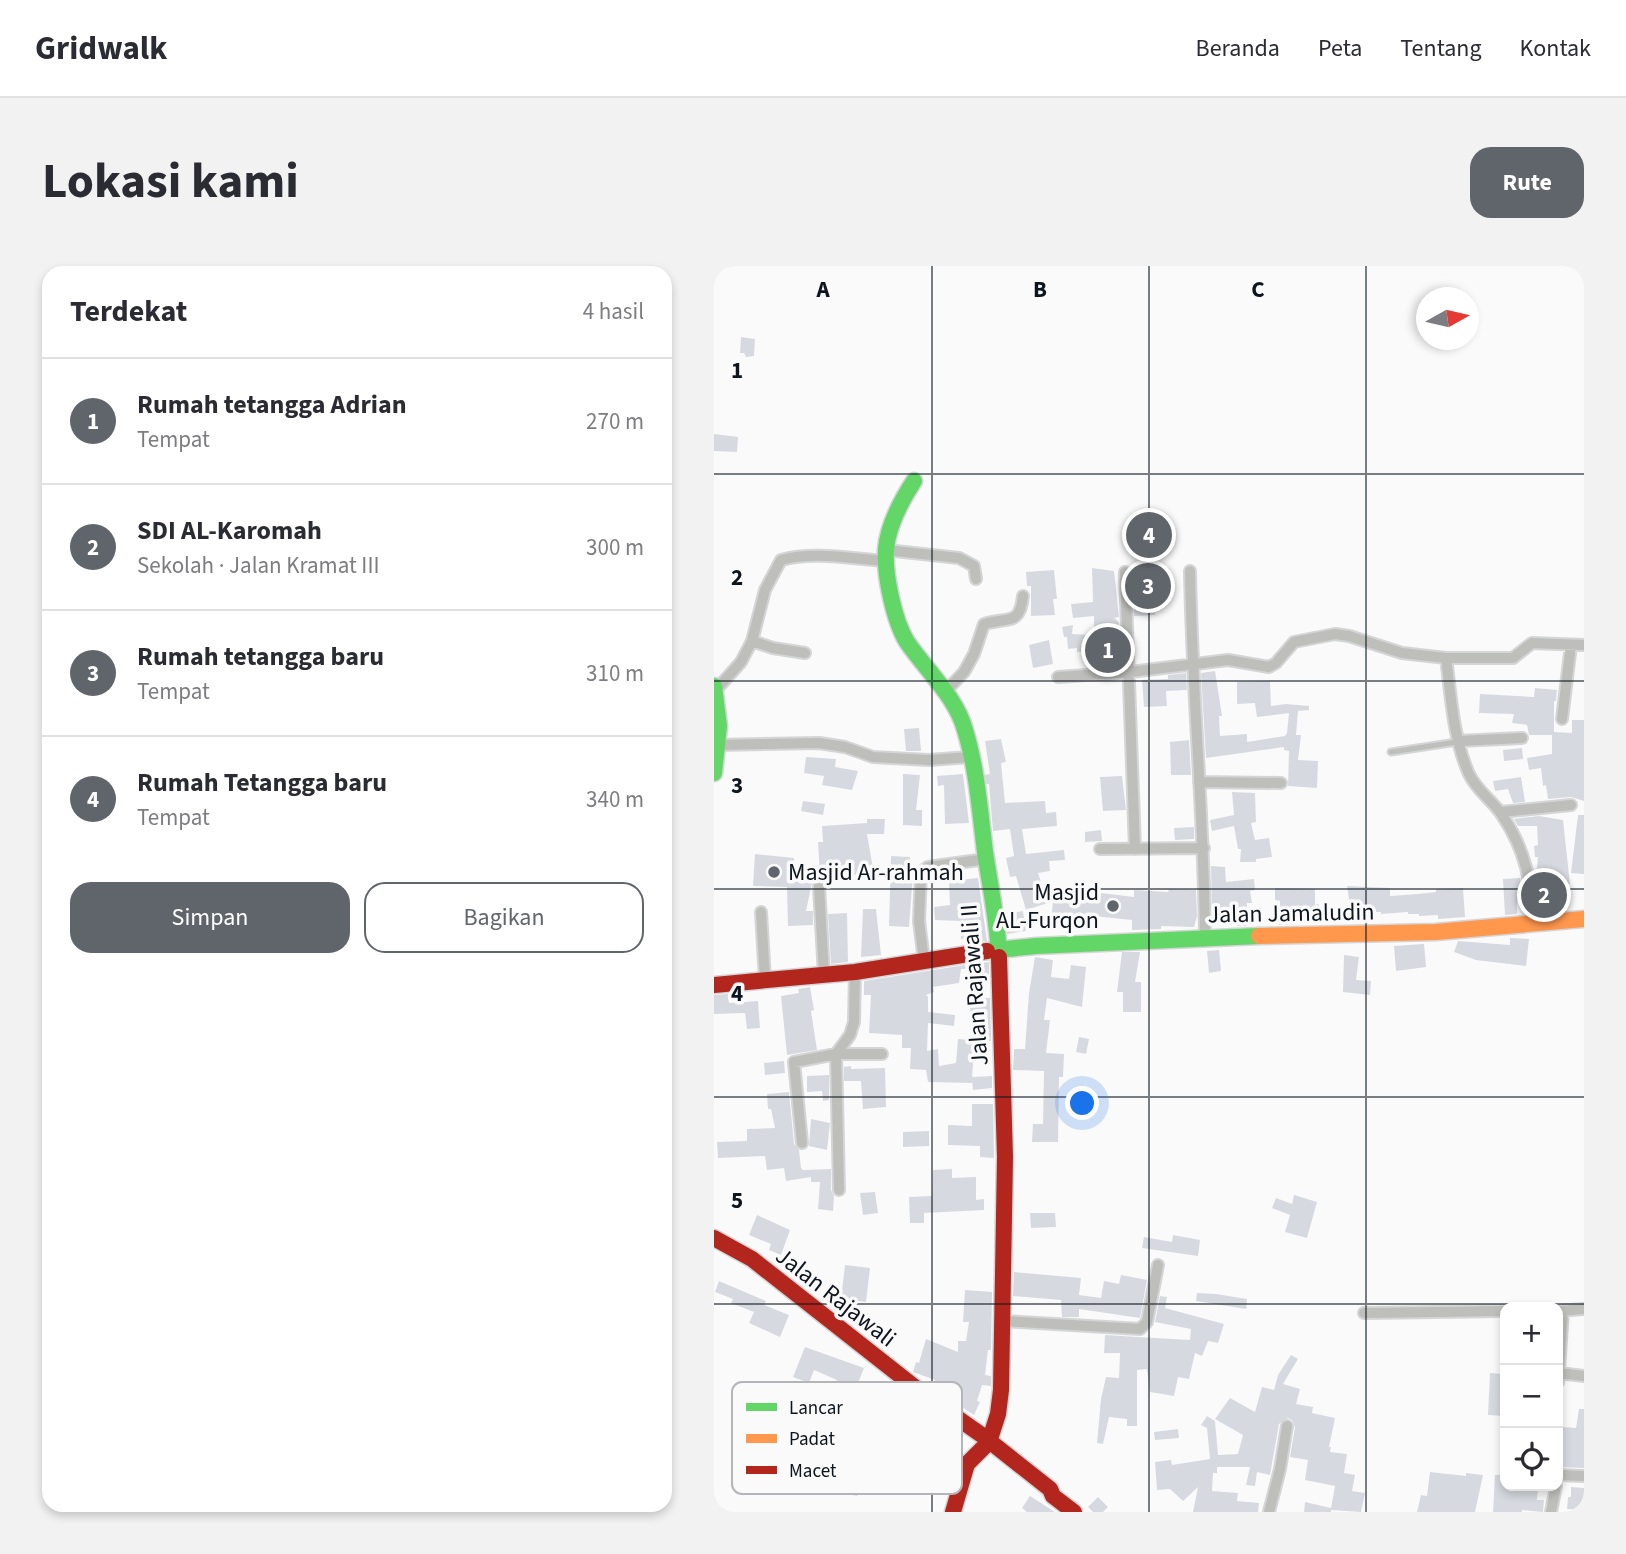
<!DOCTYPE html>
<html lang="id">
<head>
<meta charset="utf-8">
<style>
  :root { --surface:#fff; --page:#f2f2f3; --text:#2b2b33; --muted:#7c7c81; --line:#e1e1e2; --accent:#60656c }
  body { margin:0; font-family:"Source Sans 3",sans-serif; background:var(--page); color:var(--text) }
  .controls { position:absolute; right:21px; bottom:21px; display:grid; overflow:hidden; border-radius:14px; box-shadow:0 4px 10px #0003 }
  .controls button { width:63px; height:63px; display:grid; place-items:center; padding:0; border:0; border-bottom:2px solid var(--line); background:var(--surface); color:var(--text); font:35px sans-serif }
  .compass { position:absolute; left:702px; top:21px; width:63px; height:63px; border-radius:50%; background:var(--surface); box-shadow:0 4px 10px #0003; rotate:82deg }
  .you { position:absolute; left:369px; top:838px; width:24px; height:24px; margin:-18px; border:5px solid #fff; border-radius:50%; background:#1a73e8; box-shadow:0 0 0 10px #1a73e833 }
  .badge { display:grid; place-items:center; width:46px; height:46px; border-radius:50%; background:var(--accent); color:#fff; font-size:23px; font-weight:700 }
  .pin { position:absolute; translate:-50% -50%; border:4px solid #fff; box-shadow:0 2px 7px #0006 }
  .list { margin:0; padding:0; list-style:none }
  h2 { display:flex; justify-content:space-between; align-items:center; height:91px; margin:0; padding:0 28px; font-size:30px }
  h2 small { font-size:23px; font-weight:400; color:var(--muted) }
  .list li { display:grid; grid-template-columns:46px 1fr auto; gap:21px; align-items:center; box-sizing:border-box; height:126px; padding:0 28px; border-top:2px solid var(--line) }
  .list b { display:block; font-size:26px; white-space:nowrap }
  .list p { margin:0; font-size:23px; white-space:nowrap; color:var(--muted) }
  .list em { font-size:23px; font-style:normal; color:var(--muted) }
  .actions { display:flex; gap:14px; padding:21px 28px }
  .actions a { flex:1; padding:16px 0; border:2px solid var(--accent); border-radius:21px; text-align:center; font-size:24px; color:var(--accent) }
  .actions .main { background:var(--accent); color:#fff }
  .icon { flex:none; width:38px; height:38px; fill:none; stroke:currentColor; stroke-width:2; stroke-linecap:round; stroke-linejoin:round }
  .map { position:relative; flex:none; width:870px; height:1246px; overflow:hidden; border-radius:21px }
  header { display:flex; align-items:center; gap:42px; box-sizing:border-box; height:98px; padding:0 35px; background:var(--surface); border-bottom:2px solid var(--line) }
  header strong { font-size:33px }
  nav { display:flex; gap:38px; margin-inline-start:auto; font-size:24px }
  .intro { display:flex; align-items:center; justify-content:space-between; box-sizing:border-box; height:168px; padding:0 42px }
  h1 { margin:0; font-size:49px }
  .button { padding:18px 32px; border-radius:21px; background:var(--accent); color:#fff; font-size:24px; font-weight:700 }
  main { display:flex; gap:42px; padding:0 42px }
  aside { flex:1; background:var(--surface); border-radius:21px; box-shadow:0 4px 10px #0003 }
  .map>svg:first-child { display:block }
  .building { fill:#d6dae0 }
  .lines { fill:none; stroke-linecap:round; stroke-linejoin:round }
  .lane-casing { stroke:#d4d5d7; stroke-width:9 }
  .street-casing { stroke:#d4d5d7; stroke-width:14 }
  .fast-casing { stroke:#d4d5d7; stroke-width:19 }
  .slow-casing { stroke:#d4d5d7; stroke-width:19 }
  .jam-casing { stroke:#d4d5d7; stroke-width:19 }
  .lane { stroke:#bebeba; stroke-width:5 }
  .street { stroke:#bebeba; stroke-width:10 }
  .fast { stroke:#63d668; stroke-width:16 }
  .slow { stroke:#ff974d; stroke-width:16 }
  .jam { stroke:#b3261e; stroke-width:16 }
  .grid { fill:none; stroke:#0d151f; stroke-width:2; stroke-opacity:0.55 }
  .poi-dot { fill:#60656c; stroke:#fafafa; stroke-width:2.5 }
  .labels { text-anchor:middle; stroke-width:7; stroke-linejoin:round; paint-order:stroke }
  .poi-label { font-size:24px; fill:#0d151f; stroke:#fafafa; text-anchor:start }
  .street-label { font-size:24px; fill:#0d151f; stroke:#fafafa }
  .key { fill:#fafafa; stroke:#b3b5b8; stroke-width:2 }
  .key-label { font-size:19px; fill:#0d151f }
  .grid-label { font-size:23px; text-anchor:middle; font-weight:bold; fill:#0d151f; stroke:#fafafa; stroke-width:7; stroke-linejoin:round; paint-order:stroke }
</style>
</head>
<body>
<header>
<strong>Gridwalk</strong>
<nav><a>Beranda</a><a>Peta</a><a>Tentang</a><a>Kontak</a></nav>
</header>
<div class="intro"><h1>Lokasi kami</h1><a class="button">Rute</a></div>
<main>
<aside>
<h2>Terdekat<small>4 hasil</small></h2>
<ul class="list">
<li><span class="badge">1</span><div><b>Rumah tetangga Adrian</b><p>Tempat</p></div><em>270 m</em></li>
<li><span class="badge">2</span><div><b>SDI AL-Karomah</b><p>Sekolah · Jalan Kramat III</p></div><em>300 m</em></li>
<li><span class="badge">3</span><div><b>Rumah tetangga baru</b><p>Tempat</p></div><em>310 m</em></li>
<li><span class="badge">4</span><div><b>Rumah Tetangga baru</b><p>Tempat</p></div><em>340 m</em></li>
</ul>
<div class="actions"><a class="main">Simpan</a><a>Bagikan</a></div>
</aside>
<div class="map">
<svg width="870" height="1246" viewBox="0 0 870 1246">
  <rect width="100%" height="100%" fill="#fafafa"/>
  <!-- building -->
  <path class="building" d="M27,71L41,73L40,90L32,91L30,87H26Z
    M0,168L24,171L23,186L0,185Z
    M429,261L441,263V276L427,275Z
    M378,302L400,305L405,351L400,352L405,356L406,393L384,394L383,385L363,386V382L354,383L353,371H350L348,361L359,359L358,368L380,369V350L359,352L357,338L379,336Z
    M340,304L343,333H339L341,349L317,350V320H313L312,306Z
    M428,313H439L441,349L420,350V336L429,335Z
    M335,374L339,398L319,402L315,379Z
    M501,405L508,450H505L506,470L533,468V476L571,470L573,467L575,447L543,451L541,437L523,438V416L556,415L557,440L572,438L595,440V444L584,445L582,469H587L584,494L604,495L603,522L574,520L575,485L570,484V481L492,492L487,407Z
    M472,407L473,424L452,425L453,440L430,441L428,414L454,413V409Z
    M821,422L843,424L842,435H840V466L858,467V454H870V535L857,531L834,533L832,519L829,520L827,502L815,504L813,492L838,488V469H815L813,459L798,457L800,448L765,447L766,428L820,431Z
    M205,462L207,485H192L190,463Z
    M287,473L292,496L287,497L291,537L331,535L332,547L342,546L343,560L308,563L312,588L350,584L351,594L335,595L336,605L324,607L334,637L312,644L302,610L296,611L292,592L300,590L296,563L279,565L275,518H272L270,509L276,508L271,475Z
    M475,474L477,509H457L456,476Z
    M808,482L809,493L790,495L789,484Z
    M92,491L122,493L121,501L144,505L138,524L108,519L110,510L90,507Z
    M189,508L206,509L202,544H208V560L189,559Z
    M249,508L255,557L231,558L230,519L224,520L223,510Z
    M408,510L412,544L389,545L386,511Z
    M807,511L811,536L799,537L794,523L781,525L779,515Z
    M518,526L541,527L542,556L537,557L541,574L555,572L558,591L542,593V596H526L527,583H524L520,560L498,565L496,554L520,549Z
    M89,535L111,538L109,549L87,545Z
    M864,549H870V608L857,607Z
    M825,550L849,554L856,618H854L855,635L837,636L838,645L827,646L822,610L824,591H821L820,580L824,579L823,560H804L800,553Z
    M153,553H171L170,568H153L160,608L106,610L104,576H109L108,560L153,557Z
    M480,561V573L461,574L460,562Z
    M387,564L388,575L371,576V566Z
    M41,588L80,592L79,606L103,610L98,617L92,645H99V659L74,660L73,621L39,620Z
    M177,590L196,591L195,604H198L199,608L195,661L175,660Z
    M497,600L511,601L512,616L540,613L541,624L536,625L538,637H533V660H523L520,642L498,646Z
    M264,612L273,675L261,676L260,672L247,673L246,655L221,654L220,641L236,639L235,615Z
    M806,612L810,634L803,635V648L791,649L789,613Z
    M633,620L676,622V630L704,628L722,626V623L749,622L751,651L724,653V649L705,650V648H694V646L667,648V646H648L649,654H638Z
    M561,622L601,623V639L605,638L606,652L587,653V658L565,659L566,635L561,634Z
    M455,623L482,624L483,650L480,661L447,660V663L418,664V654L369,649V664L352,662V659L337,658L339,634L386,635L387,627L420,631V624L454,626Z
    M149,643H162L167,689L147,691Z
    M309,645L312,665L293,668L291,648Z
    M133,647L134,696L117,698L114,648Z
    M796,672L815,673L812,700L762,694L740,686L744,675L796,679Z
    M710,678L712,701L682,705L680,680Z
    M505,684L507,705L495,707L493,685Z
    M408,686H426L421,716H427V746H409V726H403Z
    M630,689L645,691L642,714L657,715L656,729L629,726Z
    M321,691L339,694L337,711L355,713L357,699L372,701L368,741L333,732L330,754H336L332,787L350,788L349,811H345L344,876H318L319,858H329L330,805L299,804L300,783H311L315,727Z
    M275,696V714L255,719L254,698Z
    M251,699L252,703H247L245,717L219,721L220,726L212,729L214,731V746L241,749L240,760L214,757L213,785L224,783L225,800L242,797L244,773L257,774L256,732H276L277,775H261L258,811L278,810V822L259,824L258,814V817L214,816L212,804L196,803L197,782H188V769L155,767L157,729H150V715Z
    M96,721L100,744L97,745L103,784L73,789L67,730L85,727L84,723Z
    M14,728L15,737L44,735L46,762L33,763L31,747L0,748V729Z
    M365,771L375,773L372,788L362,786Z
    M70,795L71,807L51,809L50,797Z
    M137,800V803L171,802L172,841L149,843L147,815H130V801Z
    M115,809V834L109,835L108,825L93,826V810Z
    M75,826L80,878L85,884L87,902L89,904L117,903V924L120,930L119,945L104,943L106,916H97V911L72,915L70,902L53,904L51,890L4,892L3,876L33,875V863L61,862L57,843H54L53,828Z
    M258,838H279L280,892L266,891V880L234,879V859L258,860Z
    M97,853L116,857L113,884L95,880Z
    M215,865V880L189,881V866Z
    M238,903V912L262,911V934L270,933V944L210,947V957H196L195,931L218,930L219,904Z
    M161,926L164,947L149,949L146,927Z
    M580,929L603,936L593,972L571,966L576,949L558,942L562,932L578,938Z
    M316,947H341L342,961L317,962Z
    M43,949L76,964L67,989L55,984L57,978L35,969Z
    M459,969L486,974L484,990L428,982L430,971L458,976Z
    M131,999L156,1002L152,1036L127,1033Z
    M300,1006L367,1012L365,1029L387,1032L390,1015L405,1018L407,1009L433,1014L426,1052L365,1043V1051H348L347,1034L299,1030Z
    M5,1015L52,1035L50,1039L75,1049L66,1071L35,1057L40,1046L17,1037L19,1033L1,1026Z
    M251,1024L278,1026L277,1084H274L271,1109L277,1110V1120L268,1119L263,1135L266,1136L260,1149L235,1133L237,1129L219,1119L221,1114L199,1106L202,1096L205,1097L212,1073L244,1086V1075H252L255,1056H249Z
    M483,1027L502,1028L533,1033L532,1043L482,1035Z
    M446,1030L453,1031L451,1042L510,1058L504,1077L494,1075L488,1090L481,1087L475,1113L464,1111L460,1130L436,1126L433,1103L423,1104V1160H413V1153L395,1151L389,1178L383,1177L387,1133L392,1111L405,1112L406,1087H390L391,1069L476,1074L477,1063L441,1056Z
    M91,1081L150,1102L139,1130L120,1122L123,1114L100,1104L95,1117L79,1111Z
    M577,1089L584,1093L569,1118L586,1123L582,1138L599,1141L598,1147L621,1152L615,1181H617L616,1186L633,1188L630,1207L641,1209L638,1225L651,1227L647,1246L617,1244V1246H590L591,1236L617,1242L621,1220L591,1214L594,1194L576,1191L581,1161L578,1154L574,1152L565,1158L556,1209L543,1206L541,1220L532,1219L536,1201H503V1207H499L498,1225L524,1227L523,1235L545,1237L544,1246H479L484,1221L469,1235L456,1223L443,1224L441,1196L457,1194L458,1199L496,1193L493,1162L487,1159L493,1150L501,1155L504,1189L524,1188L529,1169L501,1153L516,1132L541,1146L548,1121L560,1124L564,1109Z
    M776,1107L791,1108V1150L774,1149Z
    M865,1143H870V1202L845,1201L849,1161L862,1162Z
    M464,1163L465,1172L441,1174L440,1166Z
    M111,1197L148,1206L143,1230L106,1222Z
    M716,1206L752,1210V1207L769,1209L761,1246H703L707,1229L713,1230Z
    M781,1209H791V1220H824L823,1234H830L829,1246L808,1244V1246H779Z
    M857,1221L870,1222V1244L853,1243L854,1231H857Z
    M316,1230L341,1246H313L308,1242Z
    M384,1231L394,1241L389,1246H379L374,1241Z"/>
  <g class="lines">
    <defs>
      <path id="lane" d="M677,486L743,476"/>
      <path id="street" d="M172,284L245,292L260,300L262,313
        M476,305C478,427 490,549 491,671
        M411,306L421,583
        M38,375L59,382L91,387
        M732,392C737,430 739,472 755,508C763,525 778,534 788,549C813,586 816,615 820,656
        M344,411L416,406L514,394L555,401L562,397L580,376L621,368L635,370L688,387L732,392H799L818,377L870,379
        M1,425L27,396L38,375L51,324L67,294C100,285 139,293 173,295
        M231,426L250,406L260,388L270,358C294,351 306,360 309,330
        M848,453L857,379
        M744,475L808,472
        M3,479L105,477L131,481L159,491L215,494L256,491
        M485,516L567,517
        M787,546L857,539
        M386,583L490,582
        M105,620L110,710
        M47,646L51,714
        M210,695L205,655L207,606L214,601L272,593
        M88,877L80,796L122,788H168
        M125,924L122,788L136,769L140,756L141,706
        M844,1045L870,1043
        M650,1047L791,1045
        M289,1055L426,1063L433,1056L444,999
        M845,1107L870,1110
        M844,1116L849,1045
        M844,1209L870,1210
        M555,1246L566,1203L573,1160
        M837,1246L842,1220"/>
      <path id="fast" d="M200,215C187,235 174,259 172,283C170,308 180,355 193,376C213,405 242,431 251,464C263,503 266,546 271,586C276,620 284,656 285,691
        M0,420L5,460L0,507
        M273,685L322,680L545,670"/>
      <path id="slow" d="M545,670L722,666L870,653"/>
      <path id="jam" d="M0,719L141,706L273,685
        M0,972L38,993L212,1130L269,1170L336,1223L339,1230L360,1246
        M239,1246L253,1198L275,1176L284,1148L287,1124L291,891L285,691"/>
    </defs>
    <!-- lane casing -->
    <use href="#lane" class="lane-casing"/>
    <!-- street casing -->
    <use href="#street" class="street-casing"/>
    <!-- fast casing -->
    <use href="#fast" class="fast-casing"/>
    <!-- slow casing -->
    <use href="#slow" class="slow-casing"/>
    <!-- jam casing -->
    <use href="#jam" class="jam-casing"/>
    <!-- lane -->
    <use href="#lane" class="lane"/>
    <!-- street -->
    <use href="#street" class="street"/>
    <!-- fast -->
    <use href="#fast" class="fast"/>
    <!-- slow -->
    <use href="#slow" class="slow"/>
    <!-- jam -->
    <use href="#jam" class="jam"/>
  </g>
  <!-- grid -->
  <path class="grid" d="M218,0V1246M435,0V1246M652,0V1246M0,208H870M0,415H870M0,623H870M0,831H870M0,1038H870"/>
  <!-- markers -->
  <g class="poi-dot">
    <circle cx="60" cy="606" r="7"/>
    <circle cx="399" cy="640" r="7"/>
  </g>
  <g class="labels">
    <!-- poi labels -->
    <g class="poi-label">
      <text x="74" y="614">Masjid Ar-rahmah</text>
      <text x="385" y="634" text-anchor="end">Masjid<tspan x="385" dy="28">AL-Furqon</tspan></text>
    </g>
    <!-- street labels -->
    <g class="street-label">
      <text transform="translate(577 647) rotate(-1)" y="8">Jalan Jamaludin</text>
      <text transform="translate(260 719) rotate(-94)" y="8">Jalan Rajawali II</text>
      <text transform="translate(122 1031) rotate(38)" y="8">Jalan Rajawali</text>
    </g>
  </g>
  <!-- legend -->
  <rect x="18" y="1116" width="230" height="112" rx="10" class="key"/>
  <rect x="32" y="1137" width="31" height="8" fill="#63d668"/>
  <rect x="32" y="1168" width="31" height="9" fill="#ff974d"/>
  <rect x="32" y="1200" width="31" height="8" fill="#b3261e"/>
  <g class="key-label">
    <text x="75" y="1148">Lancar</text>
    <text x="75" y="1179">Padat</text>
    <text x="75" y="1211">Macet</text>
  </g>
  <g class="grid-label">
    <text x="109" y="31">A</text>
    <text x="326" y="31">B</text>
    <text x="544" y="31">C</text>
    <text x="23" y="112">1</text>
    <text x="23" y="319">2</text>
    <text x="23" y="527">3</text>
    <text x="23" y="735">4</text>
    <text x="23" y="942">5</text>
  </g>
</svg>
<div class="controls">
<button>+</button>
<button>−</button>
<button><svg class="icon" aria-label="locate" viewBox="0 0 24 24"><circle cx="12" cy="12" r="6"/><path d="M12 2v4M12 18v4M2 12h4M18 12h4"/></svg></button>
</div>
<svg class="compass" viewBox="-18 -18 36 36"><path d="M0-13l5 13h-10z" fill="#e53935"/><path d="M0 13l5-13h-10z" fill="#7c7c81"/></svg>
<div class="you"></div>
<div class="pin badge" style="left:394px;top:384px">1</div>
<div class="pin badge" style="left:830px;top:629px">2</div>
<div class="pin badge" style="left:434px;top:320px">3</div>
<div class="pin badge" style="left:435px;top:269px">4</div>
</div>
</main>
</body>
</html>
